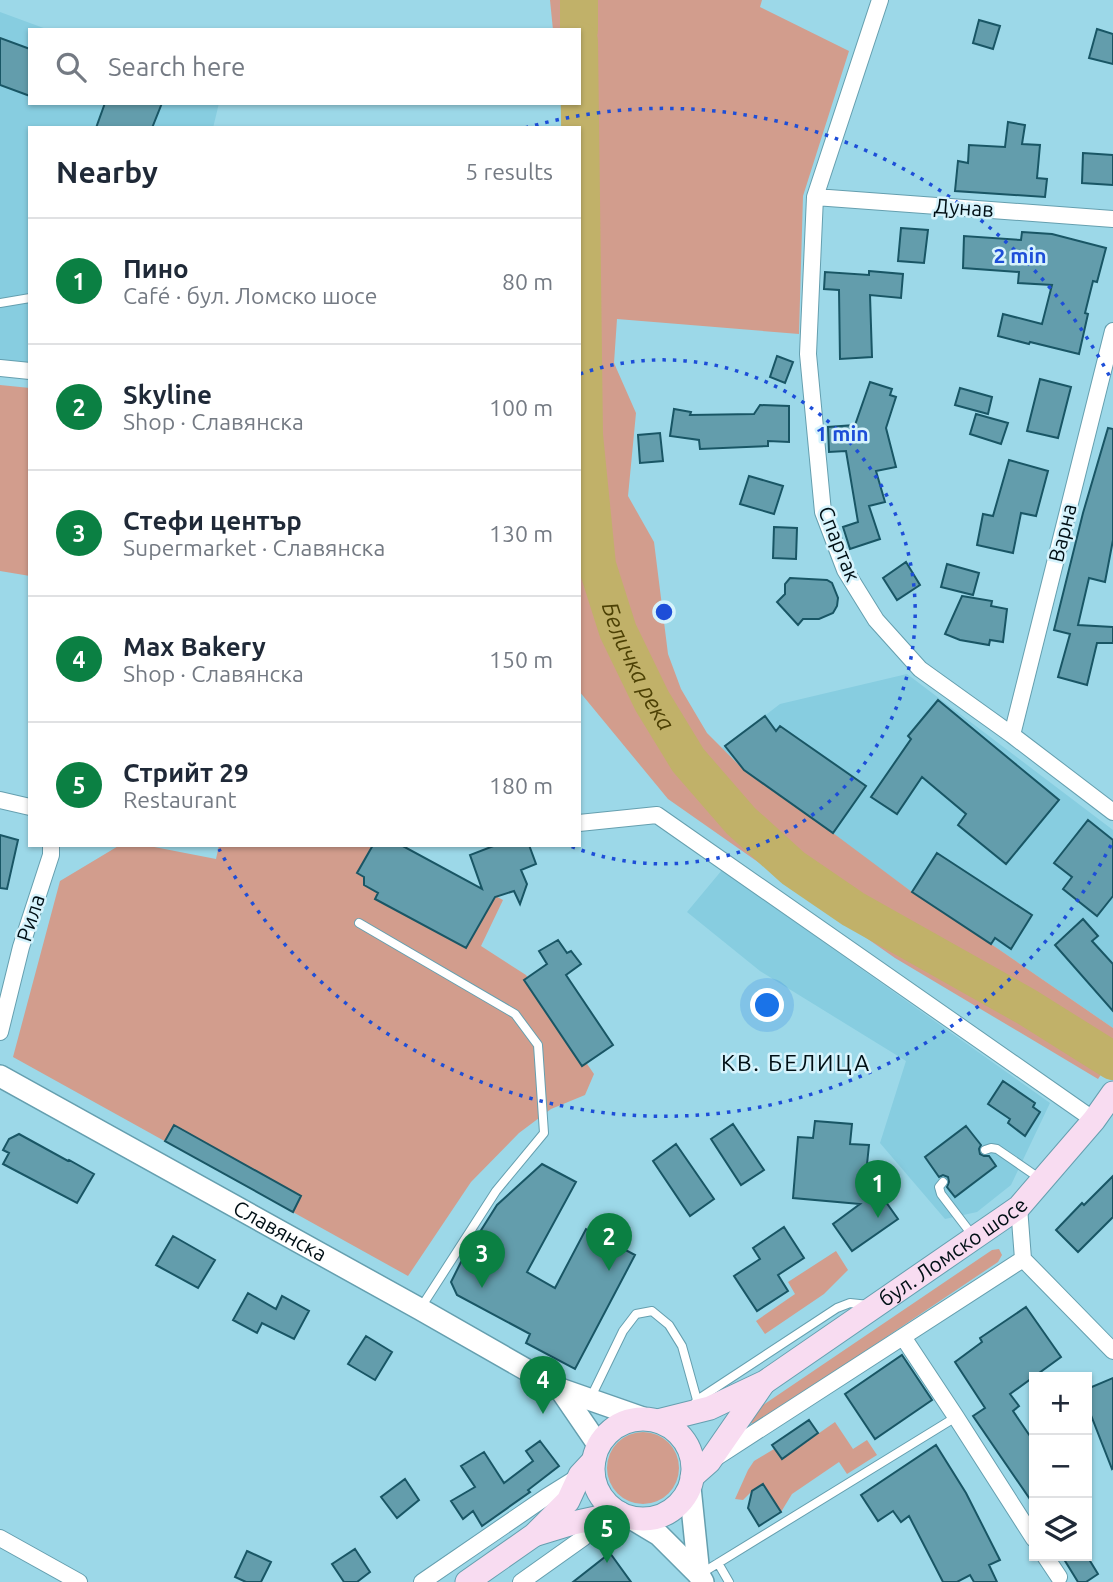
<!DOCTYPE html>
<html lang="en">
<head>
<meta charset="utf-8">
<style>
  :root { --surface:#fff; --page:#f6f6f7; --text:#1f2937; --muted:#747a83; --line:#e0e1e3; --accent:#0b8043 }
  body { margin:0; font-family:Ubuntu,sans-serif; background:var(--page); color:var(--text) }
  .controls { position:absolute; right:21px; bottom:21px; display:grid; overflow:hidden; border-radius:0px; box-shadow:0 2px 5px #0004 }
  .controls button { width:63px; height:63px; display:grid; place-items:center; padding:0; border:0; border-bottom:2px solid var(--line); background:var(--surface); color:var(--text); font:35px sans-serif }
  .you { position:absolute; left:768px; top:1006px; width:24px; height:24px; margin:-18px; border:5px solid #fff; border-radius:50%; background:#1a73e8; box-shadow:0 0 0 10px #1a73e833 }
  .badge { display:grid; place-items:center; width:46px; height:46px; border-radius:50%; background:var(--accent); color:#fff; font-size:23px; font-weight:700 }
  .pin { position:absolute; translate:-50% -58px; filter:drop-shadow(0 2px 4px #0008) }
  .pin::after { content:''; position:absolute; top:37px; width:24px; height:21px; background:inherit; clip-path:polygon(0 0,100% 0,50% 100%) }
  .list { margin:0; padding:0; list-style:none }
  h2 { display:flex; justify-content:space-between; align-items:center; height:91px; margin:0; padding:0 28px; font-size:30px }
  h2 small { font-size:23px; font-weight:400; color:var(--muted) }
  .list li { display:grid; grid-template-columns:46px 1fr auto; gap:21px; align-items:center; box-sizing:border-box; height:126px; padding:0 28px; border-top:2px solid var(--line) }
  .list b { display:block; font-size:26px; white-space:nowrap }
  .list p { margin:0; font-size:23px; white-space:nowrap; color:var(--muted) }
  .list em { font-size:23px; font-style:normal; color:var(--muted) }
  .icon { flex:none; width:38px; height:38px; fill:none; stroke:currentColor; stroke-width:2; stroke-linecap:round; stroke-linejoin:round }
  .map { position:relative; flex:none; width:1113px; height:1582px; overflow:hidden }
  .search { position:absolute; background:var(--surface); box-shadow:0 2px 5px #0004; left:28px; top:28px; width:553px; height:77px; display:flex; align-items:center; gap:18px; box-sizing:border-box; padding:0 24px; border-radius:0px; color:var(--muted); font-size:26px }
  .panel { position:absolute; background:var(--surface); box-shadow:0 2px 5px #0004; left:28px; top:126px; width:553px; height:721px; border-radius:0px }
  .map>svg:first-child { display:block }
  .built { fill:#87cde0 }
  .green { fill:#d29d8d }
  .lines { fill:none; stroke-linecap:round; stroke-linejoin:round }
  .river { stroke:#c1b169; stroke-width:38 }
  .building { fill:#639dac; stroke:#195665; stroke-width:2 }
  .service-casing { stroke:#659faf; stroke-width:10 }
  .minor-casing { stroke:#659faf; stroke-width:18 }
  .tertiary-casing { stroke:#659faf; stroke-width:24 }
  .secondary-casing { stroke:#659faf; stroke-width:25 }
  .service { stroke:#fff; stroke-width:8 }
  .minor { stroke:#fff; stroke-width:16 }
  .tertiary { stroke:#fff; stroke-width:21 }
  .secondary { stroke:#f8dcf1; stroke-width:23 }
  .ring { fill:none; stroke:#1d4ed8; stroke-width:3.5; stroke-dasharray:3.5 7 }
  .labels { text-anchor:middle; stroke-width:5; stroke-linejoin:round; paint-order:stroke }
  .street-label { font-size:21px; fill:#000f15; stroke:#d6f3fc }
  .water-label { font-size:23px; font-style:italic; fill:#4d4105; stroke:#d6f3fc }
  .neighbourhood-label { font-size:23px; letter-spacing:2px; fill:#000f15; stroke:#d6f3fc }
  .centre { fill:#1d4ed8; stroke:#d6f3fc; stroke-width:3.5 }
  .ring-label { font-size:21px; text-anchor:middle; font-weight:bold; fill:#1d4ed8; stroke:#d6f3fc; stroke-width:5; stroke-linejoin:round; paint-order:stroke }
</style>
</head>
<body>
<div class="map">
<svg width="1113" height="1582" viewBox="0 0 1113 1582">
  <rect width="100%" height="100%" fill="#9cd8e8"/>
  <!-- built -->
  <path class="built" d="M0,12L49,30H30V103H219L213,128H30V371L0,368Z
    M907,674L1113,830V1028L991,944L912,892L747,773L722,748L780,704Z
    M722,870L1050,1103L1011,1185L977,1212L945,1219L880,1143L906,1061L760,971L687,912Z"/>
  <!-- green -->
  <path class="green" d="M550,0H762L760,7L849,51L803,196L799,334L617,319L614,363L636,413L628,496L654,542L668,654L681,689L707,733L747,773L833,833L912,892L991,944L1113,1028V1057L1098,1079L895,958L668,799L579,691V128H563L561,103H579V30H553Z
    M0,385L30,388V576L0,571Z
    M120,845H144L216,859L219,845H408L407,848L503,900L481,946L526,975L594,1074L585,1095L551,1109L519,1133L471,1182L408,1276L13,1057L60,881Z
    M999,1249L1002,1255L998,1262L770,1415L759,1422L748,1424L760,1407L992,1250Z
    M836,1251L848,1270L824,1294L765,1334L756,1321L795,1294L788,1282Z
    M835,1422L853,1449L867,1440L877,1455L847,1474L839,1462L792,1494L781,1512L762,1485L752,1491L743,1500L735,1499L748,1470L754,1461L774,1449L782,1459Z
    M607 1468a36 36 0 1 1 72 0a36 36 0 1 1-72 0Z"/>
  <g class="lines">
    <!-- river -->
    <g class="river">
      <path d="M579,0V30"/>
      <path id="s1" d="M579,41L584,435L597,565L618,631L652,701L688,760L741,821L793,868L853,909L1027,1007L1113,1061"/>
    </g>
  </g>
  <!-- building -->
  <path class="building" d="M979,20L1000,26L993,49L973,43Z
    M1097,29L1113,34V64L1089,58Z
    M0,38L30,49V96L0,85Z
    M105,103H162L152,128H96Z
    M1008,122L1025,125L1022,144L1040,145L1037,178L1047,179L1045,197L955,191L958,161L968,163L969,145L1005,147Z
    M1083,153L1113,155V185L1082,183Z
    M901,228L928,230L924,263L898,261Z
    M1022,232L1052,234L1106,248L1097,282L1093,281L1085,313L1088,314L1079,354L1030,342L1029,344L998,336L1003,314L1042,324L1052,285L1018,283L1019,272L963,268L964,236L1021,240Z
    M869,271L903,274L901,298L870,295L872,357L840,359L839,290L824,289L825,272L869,275Z
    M777,356L793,362L785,383L770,377Z
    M1040,379L1071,387L1058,438L1027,431Z
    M870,382L892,389L890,395L896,397L886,428L896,467L876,471L885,502L869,506L880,539L850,549L843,527L858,522L846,451L829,452L828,427L855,425Z
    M960,388L992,397L988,414L955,405Z
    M760,405L789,406V442L768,441V446L700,449L699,440L670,436L674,409L691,412L690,415L754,414Z
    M976,414L1008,423L1001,444L970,434Z
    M1108,428L1113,429V540L1105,582L1089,578L1078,625L1113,627V643H1097L1087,685L1058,677L1070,634L1054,630L1083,513Z
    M660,433L663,461L640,463L638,435Z
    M1009,460L1048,471L1036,516L1021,513L1013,553L977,545L983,514L993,516Z
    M749,476L783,486L774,514L740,504Z
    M774,527L797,528L796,559L773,558Z
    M906,562L920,585L897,600L883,578Z
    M947,564L979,573L973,595L941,587Z
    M790,578L827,580L832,583L838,598L837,606L833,613L819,619H803L798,625L777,602L785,594V584Z
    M962,596L992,601L991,606L1007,609L1003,642L990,640L989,645L960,640L945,634Z
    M938,700L1059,800L1006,864L958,825L966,814L922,777L897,814L871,797L911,739L908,736Z
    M765,716L776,731L780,726L866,786L833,833L744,770L725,746Z
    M1088,820L1113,840V896L1097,916L1063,889L1072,877L1054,863Z
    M0,835L18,840L7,889L0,888Z
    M373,845H401L482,889L470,855L496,845H529L536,864L521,870L527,884L520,904L514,891L495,897L466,948L375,899L378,893L364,885V877L357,873Z
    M937,853L1032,915L1011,949L995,938L991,944L912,892Z
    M1083,919L1098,936L1092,941L1113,964V1011L1055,945Z
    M558,940L567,953L571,951L581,964L566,975L613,1045L582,1066L524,980L547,964L539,951Z
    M1003,1081L1035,1103L1033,1107L1040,1112L1025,1136L1008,1123L1010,1119L988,1104Z
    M815,1121L852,1124L850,1144L869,1145L866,1174L898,1219L852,1251L833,1224L860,1204L793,1198L798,1137L813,1138Z
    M733,1124L764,1170L741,1185L711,1139Z
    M174,1125L301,1196L293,1212L165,1141Z
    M966,1126L981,1145L979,1149L980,1154L984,1156H989L996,1166L955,1197L947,1187L949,1182L948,1177L943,1175L939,1177L925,1157Z
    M19,1134L68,1161L69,1160L94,1174L77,1203L3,1164L9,1153L3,1150L9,1139Z
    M676,1144L714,1199L690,1216L653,1161Z
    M542,1164L576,1182L527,1272L555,1288L586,1229L635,1255L575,1369L526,1343L530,1334L457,1295L451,1282L461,1262L497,1205Z
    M1113,1176V1217L1078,1252L1056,1230L1082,1203L1084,1205Z
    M784,1227L804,1258L778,1275L788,1291L757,1311L734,1276L760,1259L753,1248Z
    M173,1236L215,1260L198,1288L156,1265Z
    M248,1293L276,1309L282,1296L309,1311L294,1339L262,1323L257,1333L233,1320Z
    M1026,1307L1061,1357L1010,1394L1019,1406L1013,1411L1034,1442V1505L973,1416L985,1408L955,1362L982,1342L980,1338Z
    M366,1336L392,1352L375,1380L348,1364Z
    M902,1355L932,1400L875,1439L845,1394Z
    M1113,1378V1468L1112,1469L1087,1405V1389Z
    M809,1420L818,1433L782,1459L772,1445Z
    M540,1441L559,1466L528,1490L530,1492L482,1526L473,1511L463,1519L451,1501L475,1487L461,1466L484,1452L504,1483L533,1461L526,1451Z
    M936,1445L966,1493L1000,1560L989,1565L997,1582H974L970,1575L957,1582H943L909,1516L901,1522L893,1511L878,1521L861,1495Z
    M405,1479L419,1500L397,1518L381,1497Z
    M763,1484L781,1512L759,1526L748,1508L752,1491Z
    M355,1549L370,1572L357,1582H344L332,1564Z
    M247,1551L271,1562L261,1582H246L235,1577Z
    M610,1553L631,1582H573Z
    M1062,1556H1087L1098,1574L1086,1582H1078Z"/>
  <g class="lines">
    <defs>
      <path id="service" d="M0,303L30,298
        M359,923L515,1014L538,1045L544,1133L496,1191L420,1309
        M985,1150L991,1148L997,1149L1042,1180
        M943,1182L939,1187L941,1194L973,1236
        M591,1397L623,1331L636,1314L652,1311L669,1325L682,1346L697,1400
        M693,1406L697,1400L837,1308L850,1303L869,1305
        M718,1563L729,1582
        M702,1573L956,1417"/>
      <path id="minor" d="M880,0L815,197L808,354L823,512L845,570L876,620L920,669L1012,735L1113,812
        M815,197L1113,219
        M0,368L30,371
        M1012,735L1113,331
        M0,800L30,807
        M579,823L657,815L1094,1120
        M0,1032L21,947L51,855V845
        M1019,1207L1023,1259L1113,1351
        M903,1337L956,1417L1034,1539
        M717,1457L1023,1259
        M0,1538L79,1582
        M1045,1556L1059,1577
        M422,1582L546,1497L578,1477
        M521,1582L583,1538L600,1517"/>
      <g id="tertiary">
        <path id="s2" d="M0,1076L420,1309L560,1389L643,1418"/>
        <path d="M560,1389L599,1446"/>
        <path d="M690,1487L699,1575"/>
        <path d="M629,1517L659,1535L699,1575L703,1582"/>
      </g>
      <g id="secondary">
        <circle cx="643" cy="1469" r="50"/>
        <path id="s3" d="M658,1421L710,1408L765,1382L1019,1207L1094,1120L1113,1093"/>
        <path d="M692,1477L709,1462L763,1384"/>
        <path d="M537,1534L573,1523L619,1513"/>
        <path d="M467,1582L534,1535L568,1501L580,1475L594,1460"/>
      </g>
    </defs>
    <!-- service casing -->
    <use href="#service" class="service-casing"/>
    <!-- minor casing -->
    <use href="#minor" class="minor-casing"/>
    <!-- tertiary casing -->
    <use href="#tertiary" class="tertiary-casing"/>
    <!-- secondary casing -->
    <use href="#secondary" class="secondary-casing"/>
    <!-- service -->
    <use href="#service" class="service"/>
    <!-- minor -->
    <use href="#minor" class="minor"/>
    <!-- tertiary -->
    <use href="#tertiary" class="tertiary"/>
    <!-- secondary -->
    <use href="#secondary" class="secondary"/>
  </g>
  <!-- distance rings -->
  <g class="ring">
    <path d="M580 374A252 252 0 1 1 570 846"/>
    <path d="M1111 845A504 504 0 0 1 219 849M525 128A504 504 0 0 1 1111 379"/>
  </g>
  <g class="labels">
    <!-- street labels -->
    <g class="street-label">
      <text transform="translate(964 208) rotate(4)" y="7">Дунав</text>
      <text transform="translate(1063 533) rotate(-76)" y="7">Варна</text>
      <text transform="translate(839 544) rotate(68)" y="7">Спартак</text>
      <text transform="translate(31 918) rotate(-72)" y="7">Рила</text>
      <text dy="7" stroke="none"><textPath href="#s2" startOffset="320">Славянска</textPath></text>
      <text dy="7" stroke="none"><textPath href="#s3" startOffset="343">бул. Ломско шосе</textPath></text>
    </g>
    <!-- water labels -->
    <g class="water-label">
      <text dy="8" stroke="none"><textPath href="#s1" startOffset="634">Беличка река</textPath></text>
    </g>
    <!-- neighbourhood labels -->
    <g class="neighbourhood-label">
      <text x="796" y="1071">КВ. БЕЛИЦА</text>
    </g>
  </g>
  <circle cx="664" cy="612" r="10" class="centre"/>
  <g class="ring-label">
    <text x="1020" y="263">2 min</text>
    <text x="842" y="441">1 min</text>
  </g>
</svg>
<div class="controls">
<button>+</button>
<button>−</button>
<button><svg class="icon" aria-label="layers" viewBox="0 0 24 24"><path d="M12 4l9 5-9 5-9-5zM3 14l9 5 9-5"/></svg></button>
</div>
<div class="you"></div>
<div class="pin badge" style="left:878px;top:1218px">1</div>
<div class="pin badge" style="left:609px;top:1271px">2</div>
<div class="pin badge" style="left:482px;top:1288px">3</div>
<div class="pin badge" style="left:543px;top:1414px">4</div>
<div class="pin badge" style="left:607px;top:1563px">5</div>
<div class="search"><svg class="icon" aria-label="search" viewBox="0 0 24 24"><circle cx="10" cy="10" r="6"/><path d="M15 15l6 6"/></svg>Search here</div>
<section class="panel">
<h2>Nearby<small>5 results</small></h2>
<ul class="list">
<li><span class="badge">1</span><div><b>Пино</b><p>Café · бул. Ломско шосе</p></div><em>80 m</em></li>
<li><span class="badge">2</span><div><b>Skyline</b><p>Shop · Славянска</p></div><em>100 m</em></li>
<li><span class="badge">3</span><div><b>Стефи център</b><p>Supermarket · Славянска</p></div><em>130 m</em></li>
<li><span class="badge">4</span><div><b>Max Bakery</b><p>Shop · Славянска</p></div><em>150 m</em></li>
<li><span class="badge">5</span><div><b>Стрийт 29</b><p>Restaurant</p></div><em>180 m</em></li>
</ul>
</section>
</div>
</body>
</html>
